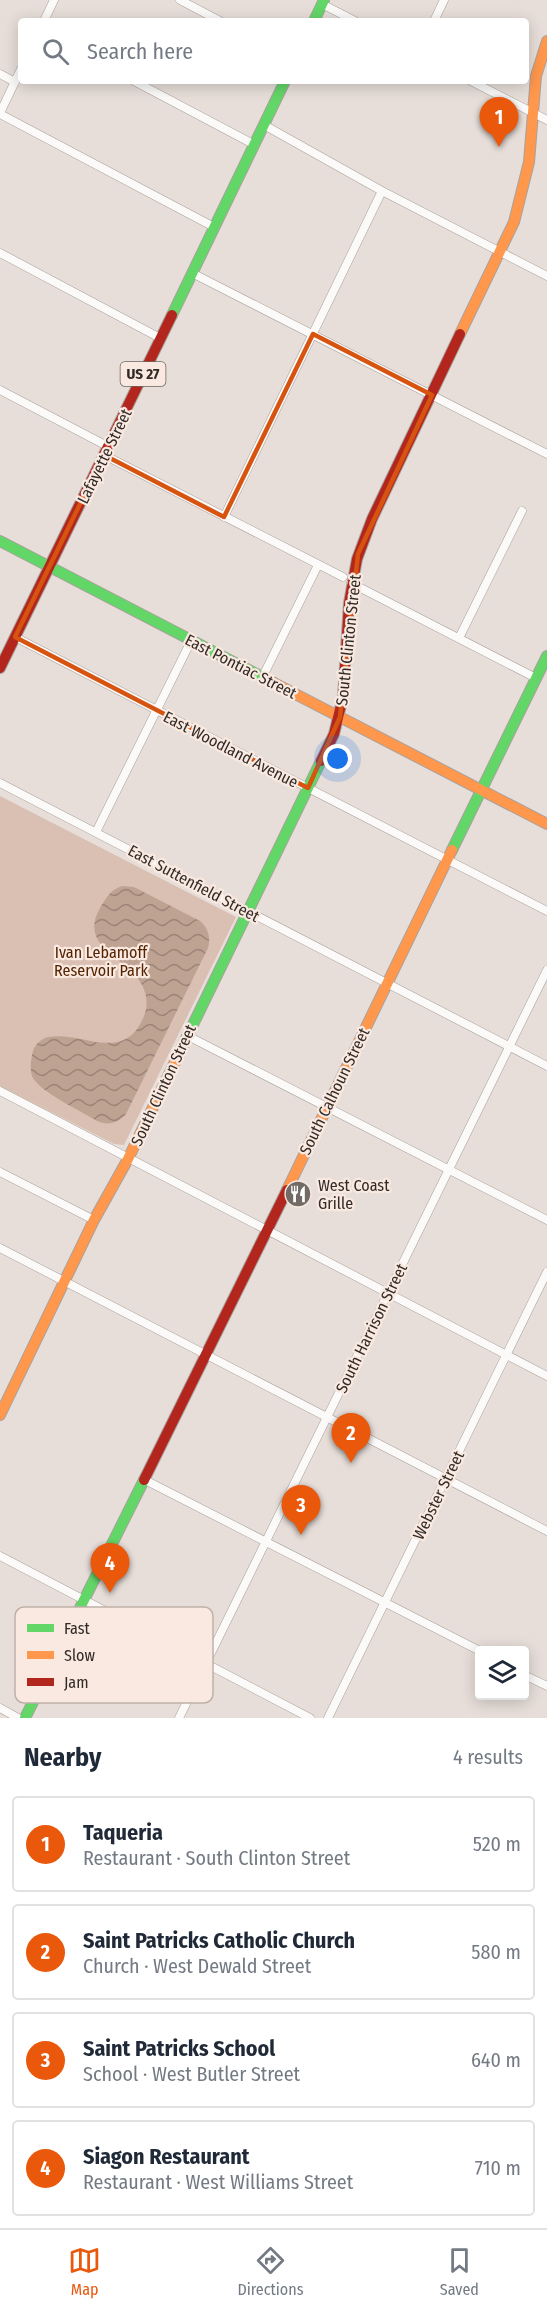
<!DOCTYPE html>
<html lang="en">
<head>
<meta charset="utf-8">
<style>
  :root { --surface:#fff; --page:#f2f2f3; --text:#1f2937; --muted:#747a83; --line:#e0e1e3; --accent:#ea580c }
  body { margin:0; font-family:"Fira Sans Condensed",sans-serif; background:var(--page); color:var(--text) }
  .controls { position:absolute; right:18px; bottom:18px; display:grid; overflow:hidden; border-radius:6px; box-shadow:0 3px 15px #0003 }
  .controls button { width:54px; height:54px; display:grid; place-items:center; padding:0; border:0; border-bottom:2px solid var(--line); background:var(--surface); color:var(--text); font:30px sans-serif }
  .you { position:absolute; left:338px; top:759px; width:21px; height:21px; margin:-15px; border:4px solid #fff; border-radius:50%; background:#1a73e8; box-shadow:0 0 0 9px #1a73e833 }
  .badge { display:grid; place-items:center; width:39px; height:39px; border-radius:50%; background:var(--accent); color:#fff; font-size:20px; font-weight:700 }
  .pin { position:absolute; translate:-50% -50px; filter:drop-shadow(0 2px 3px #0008) }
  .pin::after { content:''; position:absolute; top:32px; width:21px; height:18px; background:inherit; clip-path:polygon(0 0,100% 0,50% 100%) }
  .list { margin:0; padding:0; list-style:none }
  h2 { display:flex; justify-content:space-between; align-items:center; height:78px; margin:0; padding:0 24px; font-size:26px }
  h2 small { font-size:20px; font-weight:400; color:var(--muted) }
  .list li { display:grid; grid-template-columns:39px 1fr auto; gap:18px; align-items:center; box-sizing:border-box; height:96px; margin:0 12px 12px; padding:0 12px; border:2px solid var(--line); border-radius:6px }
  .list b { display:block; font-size:22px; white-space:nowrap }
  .list p { margin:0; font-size:20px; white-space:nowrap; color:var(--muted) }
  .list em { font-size:20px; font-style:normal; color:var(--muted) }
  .icon { flex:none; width:33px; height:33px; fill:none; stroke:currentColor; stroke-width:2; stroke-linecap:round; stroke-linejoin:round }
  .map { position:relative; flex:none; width:547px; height:1718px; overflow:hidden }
  .search { position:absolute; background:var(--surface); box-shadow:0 3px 15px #0003; left:18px; right:18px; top:18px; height:66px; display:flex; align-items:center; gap:15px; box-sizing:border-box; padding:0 21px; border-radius:6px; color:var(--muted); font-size:22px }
  .sheet { height:510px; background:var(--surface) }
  nav { display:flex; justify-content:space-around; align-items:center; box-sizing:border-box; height:84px; border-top:2px solid var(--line); background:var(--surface); font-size:16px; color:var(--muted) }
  nav a { display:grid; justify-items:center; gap:3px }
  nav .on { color:var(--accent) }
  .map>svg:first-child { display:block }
  .park { fill:#d9c0b2 }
  .water { fill:url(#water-waves) }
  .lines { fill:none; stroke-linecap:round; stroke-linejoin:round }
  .street-casing { stroke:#a8a19d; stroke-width:9 }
  .fast-casing { stroke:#a8a19d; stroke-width:12 }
  .slow-casing { stroke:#a8a19d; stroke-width:12 }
  .jam-casing { stroke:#a8a19d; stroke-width:12 }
  .street { stroke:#fbfaf9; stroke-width:8 }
  .fast { stroke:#63d668; stroke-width:10 }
  .slow { stroke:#ff974d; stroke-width:10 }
  .jam { stroke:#b3261e; stroke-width:10 }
  .marked { fill:none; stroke:#d6540f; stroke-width:4.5; stroke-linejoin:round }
  .labels { text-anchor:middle; stroke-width:4.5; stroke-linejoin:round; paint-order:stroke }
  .shield { fill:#fae9e0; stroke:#6d645e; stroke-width:1.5 }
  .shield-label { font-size:15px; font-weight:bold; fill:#312b27 }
  .street-label { font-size:16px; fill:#312b27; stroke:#fae9e0 }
  .park-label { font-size:16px; fill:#532300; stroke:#fae9e0 }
  .poi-label { font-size:16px; fill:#312b27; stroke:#fae9e0; text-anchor:start }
  .key { fill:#fae9e0; stroke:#beb0a8; stroke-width:1.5 }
  .key-label { font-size:16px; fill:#312b27 }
</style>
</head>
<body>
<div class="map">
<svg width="547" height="1718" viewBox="0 0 547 1718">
  <defs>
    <pattern id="water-waves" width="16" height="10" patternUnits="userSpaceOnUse" patternTransform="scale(1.5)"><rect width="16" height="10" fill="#bea292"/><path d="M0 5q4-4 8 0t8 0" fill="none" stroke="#9b8477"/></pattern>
  </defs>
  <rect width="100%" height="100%" fill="#e7ded9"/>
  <!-- park -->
  <path class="park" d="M0,796L236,917L124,1145L114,1144L0,1086Z"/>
  <!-- water -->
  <path class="water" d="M122,886L134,887L200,921C208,928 211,937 208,948L126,1114C118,1123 108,1126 97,1121C81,1111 42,1093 33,1078C29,1070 31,1059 33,1051C35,1044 42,1038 49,1037C79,1031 118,1060 139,1026C145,1016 148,1007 146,996C139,958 75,952 100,908C106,898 110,890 122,886Z"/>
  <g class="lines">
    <defs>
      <path id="street" d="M180,0L220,21
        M322,4L355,21
        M44,21L54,0
        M434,21L444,0
        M0,74L15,82
        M134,81L255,145
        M471,81L547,120
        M0,113L21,69
        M0,114L214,227
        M264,125L382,191L547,276
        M0,253L160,338
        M192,273L547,454
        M0,390L109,447
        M104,455L343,577
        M224,517L382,191
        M351,583L536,678
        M15,637L547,911
        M459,638L522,511
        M262,678L318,565
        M0,783L547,1066
        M96,832L191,641
        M186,1035L547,1220
        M0,1091L547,1376
        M0,1172L94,1220
        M0,1248L547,1531
        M145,1480L480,1651
        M0,1556L310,1718
        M524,1675L547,1686
        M0,1708L18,1718
        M179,1718L547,970
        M328,1718L547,1272"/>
      <path id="fast" d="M314,21L324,0
        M172,315L285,81
        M0,541L274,683
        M452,850L547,656
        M186,1039L321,761
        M25,1718L144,1480"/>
      <path id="slow" d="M460,334L514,222L529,162L536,76L547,41
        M274,683L547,824
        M287,1190L452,850
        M0,1415L94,1220L128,1159L186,1039"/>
      <path id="jam" d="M0,668L172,315
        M321,761L334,734L343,697L349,603L357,559L372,519L460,334
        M144,1480L287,1190"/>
    </defs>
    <!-- street casing -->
    <use href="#street" class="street-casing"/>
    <!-- fast casing -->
    <use href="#fast" class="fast-casing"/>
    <!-- slow casing -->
    <use href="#slow" class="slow-casing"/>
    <!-- jam casing -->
    <use href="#jam" class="jam-casing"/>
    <!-- street -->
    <use href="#street" class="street"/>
    <!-- fast -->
    <use href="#fast" class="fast"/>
    <!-- slow -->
    <use href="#slow" class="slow"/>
    <!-- jam -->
    <use href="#jam" class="jam"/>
  </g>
  <!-- marked area -->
  <path class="marked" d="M313,334L432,395L358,554L340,717L308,788L15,637L104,455L224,517Z"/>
  <!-- icons -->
  <defs>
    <symbol id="restaurant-disc" viewBox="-11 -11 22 22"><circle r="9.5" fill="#716a65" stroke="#fae9e0"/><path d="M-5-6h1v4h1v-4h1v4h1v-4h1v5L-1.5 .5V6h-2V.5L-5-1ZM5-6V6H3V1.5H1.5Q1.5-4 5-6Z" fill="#fff"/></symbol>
  </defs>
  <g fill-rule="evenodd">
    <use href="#restaurant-disc" x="283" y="1179" width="30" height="30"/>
  </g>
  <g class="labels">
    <!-- shield labels -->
    <rect class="shield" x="120.5" y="362" width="45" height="24" rx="4.5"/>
    <g class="shield-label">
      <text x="143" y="379">US 27</text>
    </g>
    <!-- street labels -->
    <g class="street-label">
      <text transform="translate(104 456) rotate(-64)" y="6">Lafayette Street</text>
      <text transform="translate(348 640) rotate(-84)" y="6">South Clinton Street</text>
      <text transform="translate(241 666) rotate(27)" y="6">East Pontiac Street</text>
      <text transform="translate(231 749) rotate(27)" y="6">East Woodland Avenue</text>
      <text transform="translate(194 883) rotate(28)" y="6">East Suttenfield Street</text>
      <text transform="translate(163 1085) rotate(-65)" y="6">South Clinton Street</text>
      <text transform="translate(334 1091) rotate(-64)" y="6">South Calhoun Street</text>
      <text transform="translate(371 1328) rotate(-64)" y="6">South Harrison Street</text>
      <text transform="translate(438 1495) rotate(-64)" y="6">Webster Street</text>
    </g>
    <!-- park labels -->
    <g class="park-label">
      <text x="101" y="958">Ivan Lebamoff<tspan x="101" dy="18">Reservoir Park</tspan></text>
    </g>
    <!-- poi labels -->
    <g class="poi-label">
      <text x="318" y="1191">West Coast<tspan x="318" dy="18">Grille</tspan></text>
    </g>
  </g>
  <!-- legend -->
  <rect x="15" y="1607" width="198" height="96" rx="9" class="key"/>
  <rect x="27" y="1624" width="27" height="8" fill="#63d668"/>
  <rect x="27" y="1651" width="27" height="8" fill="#ff974d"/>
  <rect x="27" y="1678" width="27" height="8" fill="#b3261e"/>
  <g class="key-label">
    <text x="64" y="1634">Fast</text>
    <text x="64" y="1661">Slow</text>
    <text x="64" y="1688">Jam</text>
  </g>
</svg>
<div class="controls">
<button><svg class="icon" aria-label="layers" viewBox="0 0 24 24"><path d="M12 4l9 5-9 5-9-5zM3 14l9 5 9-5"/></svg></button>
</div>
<div class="you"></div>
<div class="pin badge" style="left:499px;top:147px">1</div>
<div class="pin badge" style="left:351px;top:1463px">2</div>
<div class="pin badge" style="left:301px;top:1535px">3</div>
<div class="pin badge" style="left:110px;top:1593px">4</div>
<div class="search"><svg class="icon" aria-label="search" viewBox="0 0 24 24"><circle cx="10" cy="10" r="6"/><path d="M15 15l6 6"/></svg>Search here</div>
</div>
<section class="sheet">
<h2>Nearby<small>4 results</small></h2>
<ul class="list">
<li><span class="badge">1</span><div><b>Taqueria</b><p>Restaurant · South Clinton Street</p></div><em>520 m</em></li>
<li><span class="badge">2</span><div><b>Saint Patricks Catholic Church</b><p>Church · West Dewald Street</p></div><em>580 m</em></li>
<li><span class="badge">3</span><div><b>Saint Patricks School</b><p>School · West Butler Street</p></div><em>640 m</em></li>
<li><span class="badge">4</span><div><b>Siagon Restaurant</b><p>Restaurant · West Williams Street</p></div><em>710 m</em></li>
</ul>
</section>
<nav>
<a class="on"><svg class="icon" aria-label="map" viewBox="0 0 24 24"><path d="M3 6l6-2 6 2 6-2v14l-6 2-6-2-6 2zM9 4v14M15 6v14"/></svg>Map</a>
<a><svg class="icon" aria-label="directions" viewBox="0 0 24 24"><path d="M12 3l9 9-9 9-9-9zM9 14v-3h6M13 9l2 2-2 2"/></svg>Directions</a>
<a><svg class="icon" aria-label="saved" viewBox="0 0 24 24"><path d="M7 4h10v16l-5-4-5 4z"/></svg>Saved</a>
</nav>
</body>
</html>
